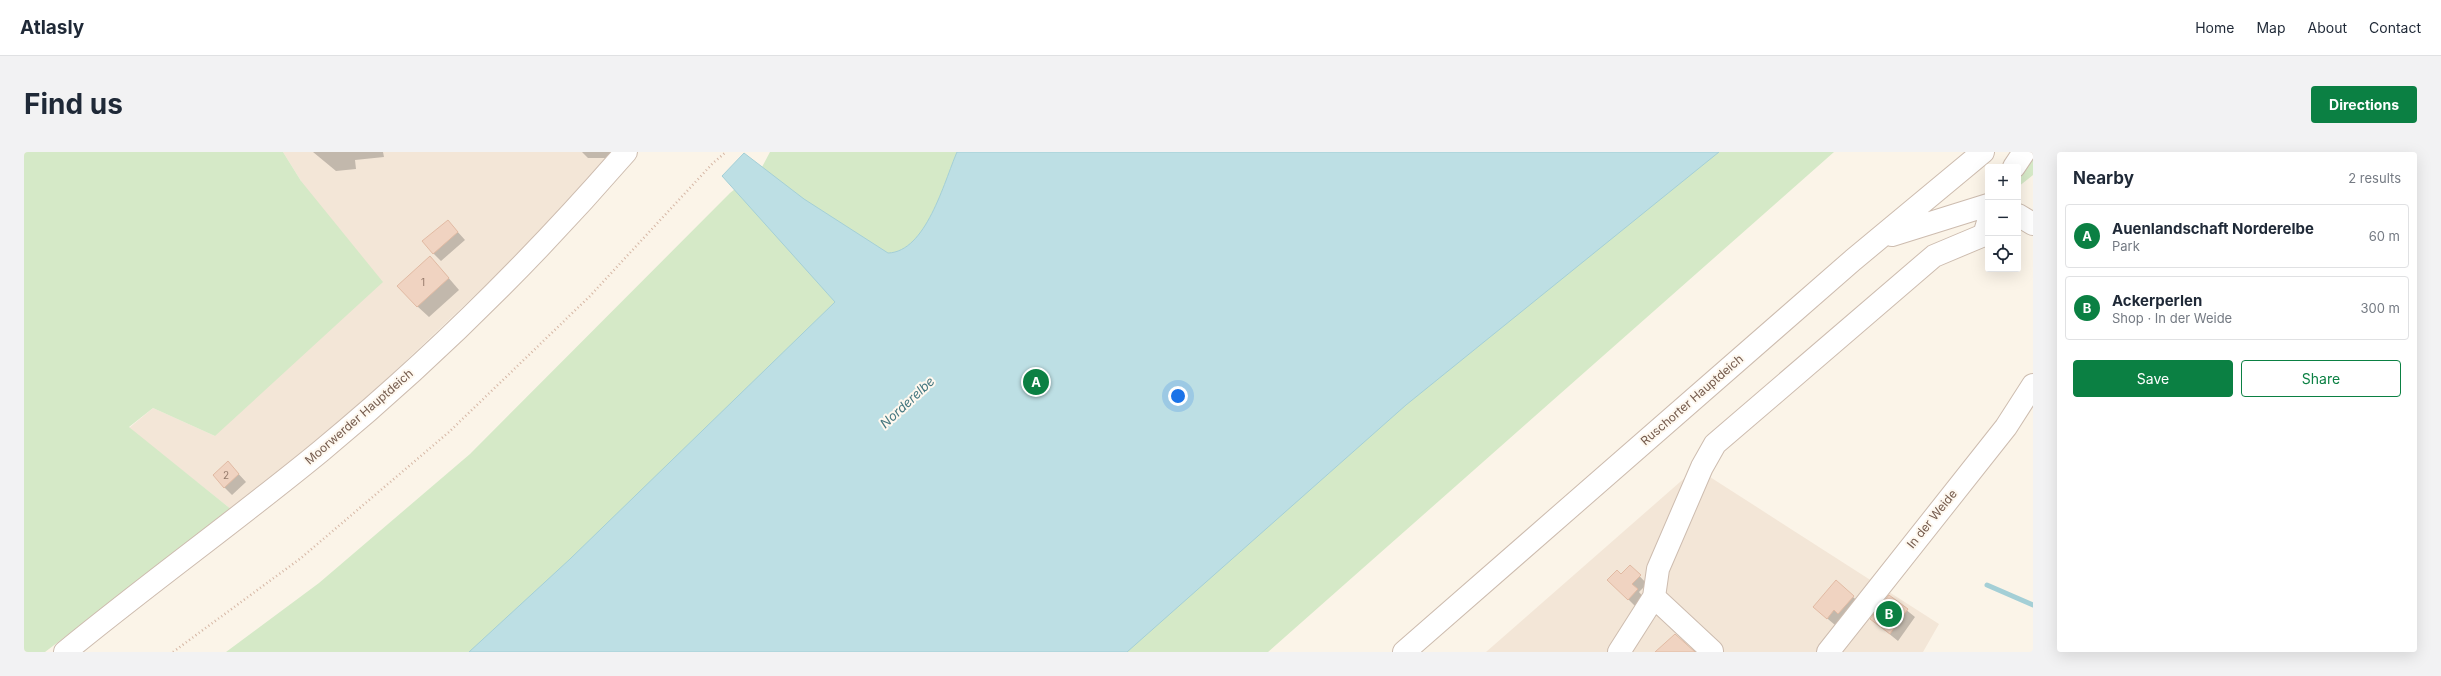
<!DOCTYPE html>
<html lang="en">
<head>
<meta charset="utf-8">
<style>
  :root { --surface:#fff; --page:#f2f2f3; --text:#1f2937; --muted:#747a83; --line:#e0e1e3; --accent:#0b8043 }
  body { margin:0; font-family:Inter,sans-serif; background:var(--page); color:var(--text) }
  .controls { position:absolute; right:12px; top:12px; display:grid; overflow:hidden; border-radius:4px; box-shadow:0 4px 16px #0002 }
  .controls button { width:36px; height:36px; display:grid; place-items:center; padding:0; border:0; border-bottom:1px solid var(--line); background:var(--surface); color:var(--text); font:20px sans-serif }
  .you { position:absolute; left:1154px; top:244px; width:14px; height:14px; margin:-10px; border:3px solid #fff; border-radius:50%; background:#1a73e8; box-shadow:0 0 0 6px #1a73e833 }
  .badge { display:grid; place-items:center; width:26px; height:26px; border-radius:50%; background:var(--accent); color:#fff; font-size:13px; font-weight:700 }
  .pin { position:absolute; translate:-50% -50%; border:2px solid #fff; box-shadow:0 1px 4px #0006 }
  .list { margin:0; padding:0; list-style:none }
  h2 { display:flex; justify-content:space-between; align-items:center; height:52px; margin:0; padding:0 16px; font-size:17px }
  h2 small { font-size:13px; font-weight:400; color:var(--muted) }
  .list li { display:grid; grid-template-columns:26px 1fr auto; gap:12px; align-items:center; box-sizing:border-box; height:64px; margin:0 8px 8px; padding:0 8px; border:1px solid var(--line); border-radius:4px }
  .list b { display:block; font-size:15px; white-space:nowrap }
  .list p { margin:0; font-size:13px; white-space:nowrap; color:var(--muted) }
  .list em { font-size:13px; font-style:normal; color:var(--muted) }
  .actions { display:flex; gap:8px; padding:12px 16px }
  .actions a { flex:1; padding:9px 0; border:1px solid var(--accent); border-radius:4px; text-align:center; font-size:14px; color:var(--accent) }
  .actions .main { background:var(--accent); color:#fff }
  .icon { flex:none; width:22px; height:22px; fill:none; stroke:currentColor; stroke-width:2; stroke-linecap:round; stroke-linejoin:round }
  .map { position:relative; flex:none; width:2009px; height:500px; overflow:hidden; border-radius:4px }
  header { display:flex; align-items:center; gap:24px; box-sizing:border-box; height:56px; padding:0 20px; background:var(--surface); border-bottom:1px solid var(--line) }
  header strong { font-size:19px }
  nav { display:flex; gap:22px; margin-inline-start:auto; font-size:14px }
  .intro { display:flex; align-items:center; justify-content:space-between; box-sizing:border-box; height:96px; padding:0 24px }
  h1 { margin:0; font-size:28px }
  .button { padding:10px 18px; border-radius:4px; background:var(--accent); color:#fff; font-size:14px; font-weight:700 }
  main { display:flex; gap:24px; padding:0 24px }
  aside { flex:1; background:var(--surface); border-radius:4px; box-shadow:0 4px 16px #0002 }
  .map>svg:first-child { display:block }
  .residential { fill:#f3e6d7 }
  .green { fill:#d5e9c7 }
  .water { fill:#bddfe4; stroke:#a4cfd6 }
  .shadow { fill:#0003 }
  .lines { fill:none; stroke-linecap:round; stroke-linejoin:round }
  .stream { stroke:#a4cfd6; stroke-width:5 }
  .building { fill:#f0d3c1; stroke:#e1baa3 }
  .minor-casing { stroke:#cdbcaf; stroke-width:24 }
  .path { stroke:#d5b6a4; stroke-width:2.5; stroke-dasharray:1 3; stroke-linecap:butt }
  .minor { stroke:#fff; stroke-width:22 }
  .labels { text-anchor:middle; stroke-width:4; stroke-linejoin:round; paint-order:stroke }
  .number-label { font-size:10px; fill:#94796a }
  .street-label { font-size:12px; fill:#755b4d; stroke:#fef8ef }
  .water-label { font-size:13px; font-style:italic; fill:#45777f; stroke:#fef8ef }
</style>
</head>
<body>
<header>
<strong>Atlasly</strong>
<nav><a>Home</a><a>Map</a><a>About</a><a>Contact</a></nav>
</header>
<div class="intro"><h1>Find us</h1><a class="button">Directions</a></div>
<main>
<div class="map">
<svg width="2009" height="500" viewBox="0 0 2009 500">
  <rect width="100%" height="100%" fill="#fbf4e8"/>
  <!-- residential -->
  <path class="residential" d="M259,0H590L508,89L330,258L208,358L105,276L129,256L191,284L277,29Z
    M1672,316L1915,472L1899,500H1462Z"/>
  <!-- green -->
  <path class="green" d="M0,0H259L277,29L359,130L191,284L129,256L105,275L208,358L21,500H0Z
    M746,0H1810L1244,500H202L295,431L446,302L706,41L738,15Z
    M2009,4V23L1994,35V30Z"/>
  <!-- water -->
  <path class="water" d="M933,0H1695L1382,253L1103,500H445L546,407L811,150L698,24L720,1L780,47L864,101C902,100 920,30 933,0Z"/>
  <!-- shadow -->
  <path class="shadow" d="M289,0H359L360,5L331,8L332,17L312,19Z
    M558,0H602V6H564Z
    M424,69L441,88L417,109L409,101Z
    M417,117L435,138L405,165L393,154Z
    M211,318L222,330L208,343L200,335Z
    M1606,414L1623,432L1615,440L1620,446L1612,455L1585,428L1597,423Z
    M1865,444L1891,465L1874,489L1847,467Z
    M1829,445L1837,452L1811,473L1798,462Z"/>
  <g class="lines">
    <!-- stream -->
    <path class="stream" d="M1963,433L2009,453"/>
  </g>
  <!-- building -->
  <path class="building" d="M424,68L434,80L409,102L398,89Z
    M406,104L425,126L393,155L373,134Z
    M204,309L215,322L200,336L189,323Z
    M1606,413L1617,423L1608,432L1614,437L1604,448L1583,428L1593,418L1597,422Z
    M1812,428L1830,444L1814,462L1810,458L1803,467L1789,455Z
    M1865,443L1884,457L1866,482L1846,467Z
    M1651,482L1671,500H1631Z"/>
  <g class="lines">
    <defs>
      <path id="minor" d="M1990,15L2000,0
        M1994,63L2009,72
        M1868,83L1964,53
        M1630,445L1688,499
        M41,500C125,431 213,368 297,299C407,208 509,107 602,0
        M1380,500L1829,108L1959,0
        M1595,500L1630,445L1634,417L1678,315L1691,292L1910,104L1960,83L1964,70
        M1804,500L1982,275L2009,233"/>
    </defs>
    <!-- minor casing -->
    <use href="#minor" class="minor-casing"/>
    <!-- path -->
    <path class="path" d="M149,500L277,406L425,280L566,144L689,11L702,0"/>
    <!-- minor -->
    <use href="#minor" class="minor"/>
  </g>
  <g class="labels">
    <!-- number labels -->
    <g class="number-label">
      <text x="399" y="134">1</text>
      <text x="202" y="327">2</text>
    </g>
    <!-- street labels -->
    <g class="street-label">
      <text transform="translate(1668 248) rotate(-41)" y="4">Ruschorter Hauptdeich</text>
      <text transform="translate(335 265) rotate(-41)" y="4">Moorwerder Hauptdeich</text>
      <text transform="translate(1908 367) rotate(-51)" y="4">In der Weide</text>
    </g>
    <!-- water labels -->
    <g class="water-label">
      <text transform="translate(883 250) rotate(-43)" y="5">Norderelbe</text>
    </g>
  </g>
</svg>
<div class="controls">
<button>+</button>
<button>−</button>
<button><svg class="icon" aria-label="locate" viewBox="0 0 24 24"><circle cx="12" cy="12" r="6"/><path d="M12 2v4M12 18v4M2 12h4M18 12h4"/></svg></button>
</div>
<div class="you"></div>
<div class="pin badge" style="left:1012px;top:230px">A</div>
<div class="pin badge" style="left:1865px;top:462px">B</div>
</div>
<aside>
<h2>Nearby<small>2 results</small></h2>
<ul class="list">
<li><span class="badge">A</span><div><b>Auenlandschaft Norderelbe</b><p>Park</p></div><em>60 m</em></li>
<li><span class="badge">B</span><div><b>Ackerperlen</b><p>Shop · In der Weide</p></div><em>300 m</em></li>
</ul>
<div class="actions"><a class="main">Save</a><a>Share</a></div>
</aside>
</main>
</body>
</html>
